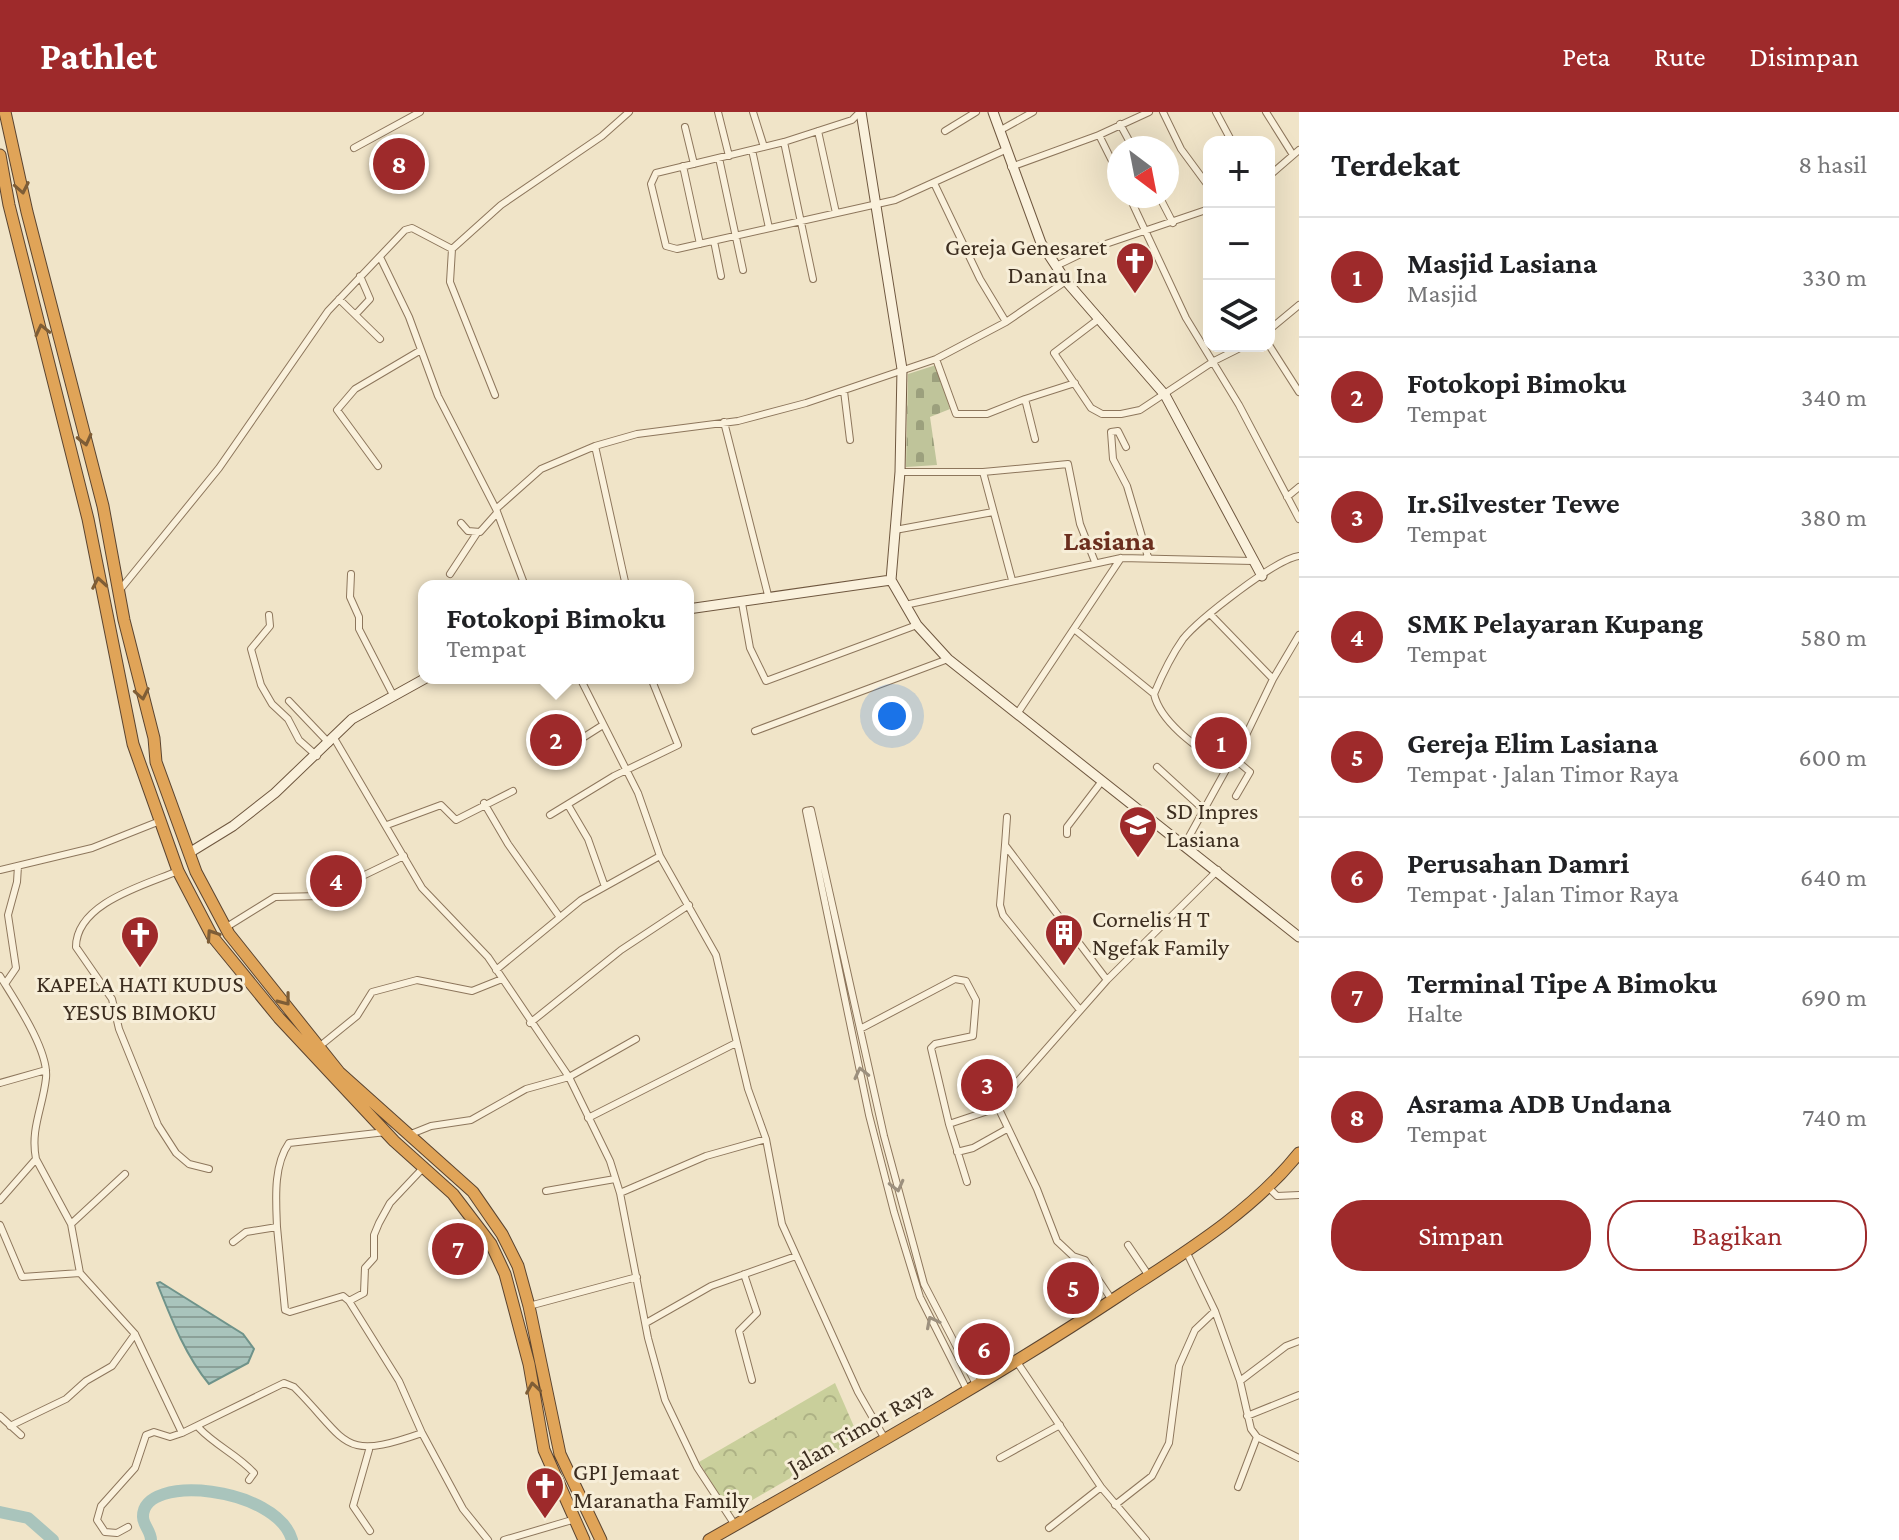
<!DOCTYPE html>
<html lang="id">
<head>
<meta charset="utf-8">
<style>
  :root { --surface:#fff; --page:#f2f2f2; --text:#202124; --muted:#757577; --line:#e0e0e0; --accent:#9e2a2b }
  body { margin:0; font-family:"Crimson Pro",serif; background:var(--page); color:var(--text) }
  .controls { position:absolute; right:24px; top:24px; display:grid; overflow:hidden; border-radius:16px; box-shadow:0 8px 32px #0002 }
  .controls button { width:72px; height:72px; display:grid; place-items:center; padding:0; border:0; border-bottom:2px solid var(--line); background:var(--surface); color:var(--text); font:40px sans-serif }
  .compass { position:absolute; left:1107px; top:24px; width:72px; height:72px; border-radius:50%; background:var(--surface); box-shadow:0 8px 32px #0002; rotate:148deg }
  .you { position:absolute; left:892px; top:604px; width:28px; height:28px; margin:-20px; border:6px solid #fff; border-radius:50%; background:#1a73e8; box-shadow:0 0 0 12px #1a73e833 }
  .badge { display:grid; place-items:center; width:52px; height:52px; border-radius:50%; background:var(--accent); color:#fff; font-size:26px; font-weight:700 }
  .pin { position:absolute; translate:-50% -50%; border:4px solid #fff; box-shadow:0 2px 8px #0006 }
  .popup { position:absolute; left:418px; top:468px; width:276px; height:104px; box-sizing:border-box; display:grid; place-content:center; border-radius:16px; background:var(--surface); filter:drop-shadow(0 2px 6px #0005); font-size:26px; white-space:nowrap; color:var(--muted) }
  .popup b { font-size:30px; color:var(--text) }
  .popup::after { content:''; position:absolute; left:50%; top:100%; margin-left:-16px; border:16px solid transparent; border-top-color:var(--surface) }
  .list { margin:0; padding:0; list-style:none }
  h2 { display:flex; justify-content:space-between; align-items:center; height:104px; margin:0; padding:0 32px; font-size:34px }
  h2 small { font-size:26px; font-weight:400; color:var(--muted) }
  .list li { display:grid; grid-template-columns:52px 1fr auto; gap:24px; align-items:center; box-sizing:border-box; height:120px; padding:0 32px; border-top:2px solid var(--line) }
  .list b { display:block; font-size:30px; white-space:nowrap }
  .list p { margin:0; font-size:26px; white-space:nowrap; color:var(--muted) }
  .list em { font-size:26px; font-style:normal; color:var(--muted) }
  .actions { display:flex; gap:16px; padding:24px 32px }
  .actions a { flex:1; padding:18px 0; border:2px solid var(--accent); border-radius:32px; text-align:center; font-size:28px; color:var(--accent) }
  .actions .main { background:var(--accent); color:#fff }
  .icon { flex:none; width:44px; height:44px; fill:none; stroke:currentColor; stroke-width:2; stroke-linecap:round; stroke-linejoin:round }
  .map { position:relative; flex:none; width:1299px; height:1428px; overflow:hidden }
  header { display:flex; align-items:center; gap:48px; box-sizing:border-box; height:112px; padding:0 40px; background:var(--accent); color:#fff }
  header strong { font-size:38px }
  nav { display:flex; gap:44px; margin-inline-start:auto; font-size:28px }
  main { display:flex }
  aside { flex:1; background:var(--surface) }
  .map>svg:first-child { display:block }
  .cemetery { fill:url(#cemetery-stones) }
  .park { fill:url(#park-crowns) }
  .water { fill:url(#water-rules); stroke:#6f938a; stroke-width:2 }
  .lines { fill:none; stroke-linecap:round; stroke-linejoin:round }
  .river { stroke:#a9c4bc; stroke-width:12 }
  .street-casing { stroke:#8d765c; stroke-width:8 }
  .secondary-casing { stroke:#6f573f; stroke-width:11 }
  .highway-casing { stroke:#5b4430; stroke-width:13 }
  .street { stroke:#faf1dc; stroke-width:6 }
  .secondary { stroke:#faf1dc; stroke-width:9 }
  .highway { stroke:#e0a458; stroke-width:11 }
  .oneway { stroke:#7e5d36 }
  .oneway2 { stroke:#9c907e }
  .labels { text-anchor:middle; stroke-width:6; stroke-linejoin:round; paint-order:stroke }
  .poi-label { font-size:24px; fill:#3d2e20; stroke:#f7eed8; text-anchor:start }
  .street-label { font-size:24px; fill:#3d2e20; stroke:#f7eed8 }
  .quarter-label { font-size:28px; font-weight:bold; fill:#6b2e1e; stroke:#f7eed8 }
</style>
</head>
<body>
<header>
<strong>Pathlet</strong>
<nav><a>Peta</a><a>Rute</a><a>Disimpan</a></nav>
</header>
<main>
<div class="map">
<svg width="1299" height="1428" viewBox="0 0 1299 1428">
  <defs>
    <pattern id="cemetery-stones" width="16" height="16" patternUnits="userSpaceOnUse" patternTransform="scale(2)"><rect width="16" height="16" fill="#bfc49a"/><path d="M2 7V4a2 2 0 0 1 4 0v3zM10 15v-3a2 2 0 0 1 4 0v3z" fill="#9ca07d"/></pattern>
    <pattern id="park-crowns" width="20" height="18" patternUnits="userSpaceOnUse" patternTransform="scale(2)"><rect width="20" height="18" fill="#c9cf9b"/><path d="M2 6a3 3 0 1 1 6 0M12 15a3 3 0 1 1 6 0" fill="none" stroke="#aeb285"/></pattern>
    <pattern id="water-rules" width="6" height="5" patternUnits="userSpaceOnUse" patternTransform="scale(2)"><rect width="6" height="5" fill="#a9c4bc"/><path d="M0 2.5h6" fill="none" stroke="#8ba098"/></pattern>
  </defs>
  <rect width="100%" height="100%" fill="#f0e4c8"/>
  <!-- cemetery -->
  <path class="cemetery" d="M936,253L950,297L930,305L937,353L906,355L908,262Z"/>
  <!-- park -->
  <path class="park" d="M835,1271L859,1326L730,1401L699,1350Z"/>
  <!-- water -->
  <path class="water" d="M160,1170L243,1222L254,1237L248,1251L209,1272C185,1243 171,1206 157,1171Z"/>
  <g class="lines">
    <!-- river -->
    <path class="river" d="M0,1400L28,1406L53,1428
      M151,1428C151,1419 143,1413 143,1405C142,1360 277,1375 292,1428"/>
    <defs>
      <path id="street" d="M718,0L729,44
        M753,0L764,35
        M860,0L852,8L784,30L656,61L651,72L666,134L677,137L895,88L1005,38
        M1163,0L1181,37L1209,75
        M1216,0L1232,30
        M1266,0L1293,43
        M1120,12L1133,36
        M685,15L694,52
        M818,19L836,101
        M945,19L976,0
        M999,19L1033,0
        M1099,23L1119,63
        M784,30L813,167
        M354,36L420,0
        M752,38L769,116
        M719,46L743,158
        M683,54L700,132
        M1011,55L1099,23L1149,0
        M1269,64L1299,38
        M934,71L980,167L1006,210
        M1129,84L1186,206L1239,293L1299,407
        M1159,84L1173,111
        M714,129L721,164
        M452,137L450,170L495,283
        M380,145L409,205L438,284L496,397
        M1056,154L1091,137L1209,97
        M339,187L380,227
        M356,202L370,187L360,164
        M1100,206L1054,241L1091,296L1102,302H1121L1140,298L1214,249L1244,234
        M1269,218L1299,193
        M1269,233L1299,280
        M936,247L956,302H987L1025,287L1035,327
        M844,279L850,328
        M1025,287L1075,271
        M724,310L769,487
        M595,334L626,474
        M1126,335L1118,319L1111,320L1113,347L1127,374L1148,445
        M378,354L337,298L355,277L421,238
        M900,360H983L1068,352L1080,412L1095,450
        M983,360L1012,468
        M1287,385L1299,375
        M461,411L468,419L480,420L496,402
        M895,418L993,400
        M351,462L350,485L359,505V517L393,583
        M450,462L477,421
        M525,474L496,397L541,357L595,334L637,322L738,309L806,291L936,247L1006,210L1066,169
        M119,479L219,356L328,199L405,118L412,116L452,137L501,93L602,24L629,0
        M742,491L750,536L766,569L917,513
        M905,493L1121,446L1253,449
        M1210,502L1273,567
        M269,503L270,514L251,537L261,573L272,592L288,607L299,628L317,644
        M1074,517L1154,582
        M580,566L638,681L660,744L716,843L748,977L766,1027L782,1112L858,1280L885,1327
        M289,589L329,631
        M1017,602L1121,446
        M755,619L948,547
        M334,626L422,776L488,845L569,965L610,1049L620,1081L648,1226L665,1288L697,1355L735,1413
        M551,646L603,613
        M1234,648L1273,567L1299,523
        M1232,650L1237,649L1250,660L1236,684
        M1157,655L1203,697
        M484,691L508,732L559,804
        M568,693L588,727L604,772
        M811,698L806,699L869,1003L894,1100L920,1185L968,1280
        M811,698L884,1024L924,1172L976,1272
        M550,703L614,664L678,633L651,566
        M387,713L441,693L456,708L513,679
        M1067,722V715L1102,669
        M1185,732L1227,656C1203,639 1161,613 1154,582C1162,563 1171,544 1183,527C1199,507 1276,447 1299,444
        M1005,733L1007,705
        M0,758L92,736L160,709
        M178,759C145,773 76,791 76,835L112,887L119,917L158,1013L176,1041L189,1052L209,1057
        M225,816L275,785L321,784L404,744
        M496,858L581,788L660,744
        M0,864C14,887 49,938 46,966C43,995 30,1017 36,1047L0,1088
        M5,872L16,856L8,803L17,770L18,754
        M1080,898L1003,803L1000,793L1005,733L1107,868
        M530,911L621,838L689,793
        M860,917L955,867L966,869L976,888L973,924L935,932L931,936L949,1012
        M320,934L357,904L372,880L417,868L472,879L502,867
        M0,971L46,958
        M588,1006L736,931
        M411,1022L431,1014L471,1008L526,977L569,965L636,927
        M957,1040L973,1036L1007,1017
        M36,1047L71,1112L80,1161L135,1222L182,1321L284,1271L294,1275C349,1330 340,1350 422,1321L399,1269L349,1189L343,1184L290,1200L285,1198L277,1115
        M967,1070L949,1012L997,996
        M1267,1074L1277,1084L1299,1083
        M546,1079L615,1067
        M620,1081L706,1044L766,1027
        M71,1112L125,1062
        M0,1113L22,1165L80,1161
        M233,1130L246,1120L277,1115C276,1088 273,1054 289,1031L386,1020
        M1128,1133L1149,1164
        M1186,1139L1215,1199L1240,1269L1251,1317L1257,1325L1299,1346
        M744,1162L757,1201L739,1219L752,1268
        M1112,1188L1085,1148L1073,1144L1057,1129L1037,1077L997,993L1107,868L1218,758
        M349,1189L364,1181L365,1156L374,1146V1123L379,1111L390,1091L423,1056
        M529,1194L637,1165
        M646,1211L711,1174L796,1144
        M1017,1250L1101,1375L1146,1428
        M1240,1269L1286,1234L1299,1229
        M0,1304L21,1323
        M1247,1304L1299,1283
        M10,1314L66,1287L86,1269L112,1254L135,1222
        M199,1316C216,1334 238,1343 254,1361L249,1368
        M422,1321L463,1397L488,1428
        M369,1338L353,1394L370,1419
        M1000,1346L1060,1313
        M1238,1375L1257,1325
        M1115,1393L1152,1364L1169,1331L1179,1254L1195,1218L1215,1199
        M128,1415L117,1421L105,1420L97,1408L101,1394L135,1356L146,1323L154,1320L170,1325L182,1321
        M1049,1416L1101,1375
        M504,1428L572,1408"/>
      <path id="secondary" d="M861,0L902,257L900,360L891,468L917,513L948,547L1299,825
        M993,0L1041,131L1066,169L1165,283L1262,464
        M688,497L891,468
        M189,741L233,714L275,681L352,607L426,566"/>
      <path id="highway" d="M5,0L27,100L103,394L124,508L154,626L156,650L196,760L229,822L339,960L473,1080L502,1122L518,1154L529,1194L560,1342L601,1428
        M0,43L9,93L88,407L133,632L178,759L212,824L279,906L394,1029L453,1082L491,1132L505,1162L529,1252L544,1338L584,1428
        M709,1428C849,1348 989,1270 1123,1181C1184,1141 1253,1099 1299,1041"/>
    </defs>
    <!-- street casing -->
    <use href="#street" class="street-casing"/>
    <!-- secondary casing -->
    <use href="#secondary" class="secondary-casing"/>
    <!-- highway casing -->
    <use href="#highway" class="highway-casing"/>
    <!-- street -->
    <use href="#street" class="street"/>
    <!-- secondary -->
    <use href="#secondary" class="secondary"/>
    <!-- highway -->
    <use href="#highway" class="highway"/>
  </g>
  <!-- one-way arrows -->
  <defs><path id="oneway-chevron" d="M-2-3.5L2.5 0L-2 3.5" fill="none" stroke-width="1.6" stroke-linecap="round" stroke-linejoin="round" transform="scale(2)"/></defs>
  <g class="oneway">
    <use href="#oneway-chevron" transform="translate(22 76) rotate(79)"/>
    <use href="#oneway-chevron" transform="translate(42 218) rotate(-103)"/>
    <use href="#oneway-chevron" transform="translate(85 328) rotate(76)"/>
    <use href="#oneway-chevron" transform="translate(99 471) rotate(-100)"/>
    <use href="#oneway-chevron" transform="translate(142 582) rotate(79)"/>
    <use href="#oneway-chevron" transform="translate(212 823) rotate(-124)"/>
    <use href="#oneway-chevron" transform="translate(285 888) rotate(52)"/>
    <use href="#oneway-chevron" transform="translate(533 1276) rotate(-99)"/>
  </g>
  <g class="oneway2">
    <use href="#oneway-chevron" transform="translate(861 961) rotate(-103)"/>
    <use href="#oneway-chevron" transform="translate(897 1074) rotate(76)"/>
    <use href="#oneway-chevron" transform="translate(932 1210) rotate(-117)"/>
  </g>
  <!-- icons -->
  <defs>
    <symbol id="church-pin" viewBox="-11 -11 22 30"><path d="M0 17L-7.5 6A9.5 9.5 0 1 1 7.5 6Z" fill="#9e2a2b" stroke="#f7eed8"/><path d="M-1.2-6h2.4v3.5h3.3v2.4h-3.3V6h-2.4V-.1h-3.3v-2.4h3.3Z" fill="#fff"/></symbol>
    <symbol id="school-pin" viewBox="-11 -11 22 30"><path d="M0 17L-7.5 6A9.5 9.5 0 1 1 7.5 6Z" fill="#9e2a2b" stroke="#f7eed8"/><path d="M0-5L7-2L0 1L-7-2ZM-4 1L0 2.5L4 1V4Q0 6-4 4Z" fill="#fff"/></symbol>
    <symbol id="building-pin" viewBox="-11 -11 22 30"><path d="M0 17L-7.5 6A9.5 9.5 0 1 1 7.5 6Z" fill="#9e2a2b" stroke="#f7eed8"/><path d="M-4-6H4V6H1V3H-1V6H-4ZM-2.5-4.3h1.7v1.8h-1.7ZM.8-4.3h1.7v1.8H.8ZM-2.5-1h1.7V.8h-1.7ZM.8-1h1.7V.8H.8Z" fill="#fff"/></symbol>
  </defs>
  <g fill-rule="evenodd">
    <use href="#church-pin" x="1113" y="127" width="44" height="60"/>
    <use href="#school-pin" x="1116" y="691" width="44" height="60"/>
    <use href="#building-pin" x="1042" y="799" width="44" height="60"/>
    <use href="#church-pin" x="118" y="801" width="44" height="60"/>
    <use href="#church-pin" x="523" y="1352" width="44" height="60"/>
  </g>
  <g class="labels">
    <!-- poi labels -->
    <g class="poi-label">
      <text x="1107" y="143" text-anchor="end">Gereja Genesaret<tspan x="1107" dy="28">Danau Ina</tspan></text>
      <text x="1166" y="707">SD Inpres<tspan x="1166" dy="28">Lasiana</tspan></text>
      <text x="1092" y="815">Cornelis H T<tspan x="1092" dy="28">Ngefak Family</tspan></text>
      <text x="140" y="880" text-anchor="middle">KAPELA HATI KUDUS<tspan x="140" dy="28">YESUS BIMOKU</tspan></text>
      <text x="573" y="1368">GPI Jemaat<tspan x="573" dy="28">Maranatha Family</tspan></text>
    </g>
    <!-- street labels -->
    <g class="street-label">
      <text transform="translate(860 1316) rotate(-30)" y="8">Jalan Timor Raya</text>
    </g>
    <!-- quarter labels -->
    <g class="quarter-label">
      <text x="1109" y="438">Lasiana</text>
    </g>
  </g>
</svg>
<div class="controls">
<button>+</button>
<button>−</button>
<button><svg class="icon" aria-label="layers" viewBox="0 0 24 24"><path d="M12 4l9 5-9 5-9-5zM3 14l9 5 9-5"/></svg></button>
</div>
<svg class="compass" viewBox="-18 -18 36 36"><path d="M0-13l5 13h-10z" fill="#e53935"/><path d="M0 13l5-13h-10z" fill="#757577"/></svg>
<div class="you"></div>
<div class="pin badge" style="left:1221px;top:631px">1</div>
<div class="pin badge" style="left:556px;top:628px">2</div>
<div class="popup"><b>Fotokopi Bimoku</b>Tempat</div>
<div class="pin badge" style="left:987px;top:973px">3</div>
<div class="pin badge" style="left:336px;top:769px">4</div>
<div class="pin badge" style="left:1073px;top:1176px">5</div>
<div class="pin badge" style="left:984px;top:1237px">6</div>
<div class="pin badge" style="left:458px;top:1137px">7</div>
<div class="pin badge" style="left:399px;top:52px">8</div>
</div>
<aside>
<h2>Terdekat<small>8 hasil</small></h2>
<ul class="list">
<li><span class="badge">1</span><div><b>Masjid Lasiana</b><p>Masjid</p></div><em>330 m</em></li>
<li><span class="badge">2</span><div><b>Fotokopi Bimoku</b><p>Tempat</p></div><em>340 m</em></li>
<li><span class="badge">3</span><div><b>Ir.Silvester Tewe</b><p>Tempat</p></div><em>380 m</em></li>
<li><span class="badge">4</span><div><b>SMK Pelayaran Kupang</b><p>Tempat</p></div><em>580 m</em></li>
<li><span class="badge">5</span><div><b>Gereja Elim Lasiana</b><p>Tempat · Jalan Timor Raya</p></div><em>600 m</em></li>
<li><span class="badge">6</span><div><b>Perusahan Damri</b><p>Tempat · Jalan Timor Raya</p></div><em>640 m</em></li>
<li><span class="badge">7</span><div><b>Terminal Tipe A Bimoku</b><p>Halte</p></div><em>690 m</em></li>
<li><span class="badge">8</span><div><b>Asrama ADB Undana</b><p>Tempat</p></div><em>740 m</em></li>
</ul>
<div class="actions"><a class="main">Simpan</a><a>Bagikan</a></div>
</aside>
</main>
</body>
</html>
